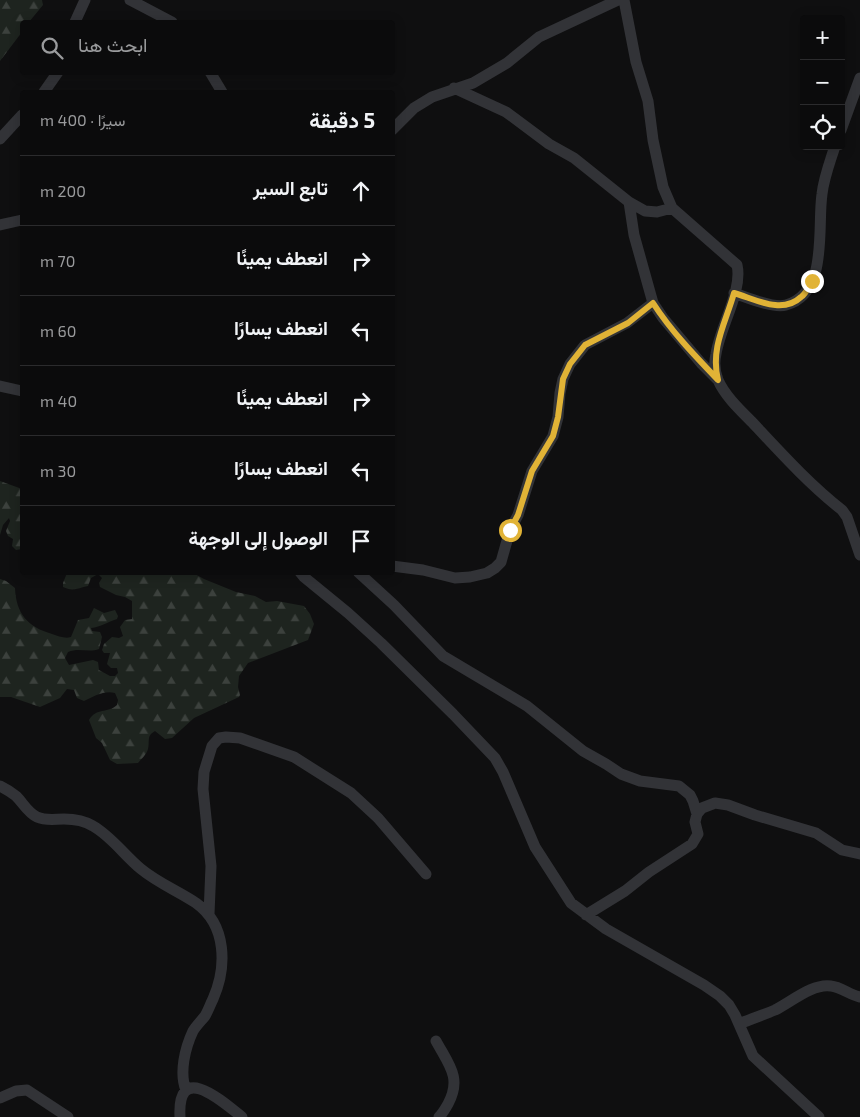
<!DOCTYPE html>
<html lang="ar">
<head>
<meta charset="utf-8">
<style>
  :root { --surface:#0b0b0c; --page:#19191a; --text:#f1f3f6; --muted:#9a9b9d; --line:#2b2b2d }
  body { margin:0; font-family:"Exo 2",Vazirmatn,sans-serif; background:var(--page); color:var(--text); direction:rtl }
  .controls { position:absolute; right:15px; top:15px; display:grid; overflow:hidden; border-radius:5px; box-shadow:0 2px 12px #0003 }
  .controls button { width:45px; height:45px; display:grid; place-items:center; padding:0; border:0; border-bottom:1px solid var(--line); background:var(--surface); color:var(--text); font:25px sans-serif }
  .stop { position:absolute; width:15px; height:15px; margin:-11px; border:4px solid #e1b336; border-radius:50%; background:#fff }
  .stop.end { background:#e1b336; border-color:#fff; box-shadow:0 1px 5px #0008 }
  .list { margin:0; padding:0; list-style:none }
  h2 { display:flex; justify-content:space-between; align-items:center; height:65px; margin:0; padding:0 20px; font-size:21px }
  h2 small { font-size:16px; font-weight:400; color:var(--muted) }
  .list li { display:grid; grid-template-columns:32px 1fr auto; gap:15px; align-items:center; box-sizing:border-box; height:70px; padding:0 20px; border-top:1px solid var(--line) }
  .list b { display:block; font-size:19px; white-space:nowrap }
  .list em { font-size:16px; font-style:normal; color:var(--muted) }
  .icon { flex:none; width:28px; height:28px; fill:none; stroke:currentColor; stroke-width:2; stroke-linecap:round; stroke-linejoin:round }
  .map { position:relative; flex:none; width:860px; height:1117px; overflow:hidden; direction:ltr }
  .search { position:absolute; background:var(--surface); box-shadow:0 2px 12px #0003; left:20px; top:20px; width:375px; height:55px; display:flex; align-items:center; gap:12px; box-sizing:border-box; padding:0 18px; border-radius:5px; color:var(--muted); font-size:19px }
  .panel { position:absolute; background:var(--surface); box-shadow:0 2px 12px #0003; left:20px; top:90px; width:375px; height:485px; border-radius:5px; direction:rtl }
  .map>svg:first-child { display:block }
  .forest { fill:url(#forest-firs) }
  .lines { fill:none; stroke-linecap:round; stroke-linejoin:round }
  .minor { stroke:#323337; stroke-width:11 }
  .route { stroke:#e1b336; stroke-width:6 }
</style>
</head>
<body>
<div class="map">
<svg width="860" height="1117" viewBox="0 0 860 1117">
  <defs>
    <pattern id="forest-firs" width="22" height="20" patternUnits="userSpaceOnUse" patternTransform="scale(1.25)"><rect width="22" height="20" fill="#1e241f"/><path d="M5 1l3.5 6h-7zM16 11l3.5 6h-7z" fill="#3c413d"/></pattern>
  </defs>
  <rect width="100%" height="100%" fill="#0f0f10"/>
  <!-- forest -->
  <path class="forest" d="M0,0H42L43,5L29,22H22V32L0,61Z
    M0,481L22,489V549L16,550L12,546L13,539L8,536L6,531L10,521L9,518L3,525L0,535Z
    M67,573H193L204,579L236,592L255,596L266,602L277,601L304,606L310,614L314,624L308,640L248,663L239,676L238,687L240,695L239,697L194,718L172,738L165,739L155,731C146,736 150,741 148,749C147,754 141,759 138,763L117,764L110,760L102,743L96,738L89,720C97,707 107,714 117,705L118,700L115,693C105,690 94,696 84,701L77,698L74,690L67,689L60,698L40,707L11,697H0V579L6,581L15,588C16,614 28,627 52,634C58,636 65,639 71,637L78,620L89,618L94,608L104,613L115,610L118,616L117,619C107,622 101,627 91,628L92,631L100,632L102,637L99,649C88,653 79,647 68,652L65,658L69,665L93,660L98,662L99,670L110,676H115L118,673L117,668H111L107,664L110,653H104L102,650L104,644L112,637L119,638L123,636L120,627L125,620L132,619V601L125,597L116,595L100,587L99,583L102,578L98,574L91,578L88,586C78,588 73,592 63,587V583Z"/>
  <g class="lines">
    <!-- minor -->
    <path class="minor" d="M130,0L172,22
      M624,0L636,62L648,101L653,140L663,187L672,208L737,265C743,290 720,327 716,354C714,362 715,372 718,380C725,396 740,410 752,422C781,453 809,484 842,510L847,517L860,555
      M75,22L85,0
      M210,72L222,92
      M454,88L506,112L549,144L574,158L629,202L645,211L657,212L672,208
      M44,92L58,72
      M392,130L414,108L432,97L473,83L507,63L539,37L618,0
      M841,130L860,78
      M0,139L22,115
      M629,202L634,235L653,303L663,318L701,363L718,380
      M0,225L22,220
      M734,293C746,297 774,309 786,305C829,293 817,228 822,194C824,177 830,162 835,146
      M0,386L22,391
      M392,566L423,570L455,578L470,577L487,573L495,568L501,562L510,530L518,515L532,471L553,436L558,417L560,393L563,379L570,364L585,345L627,323L653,303
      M300,572L304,577L348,613L381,643L453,714L495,758L503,772L535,847L571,903L606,929L704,985L720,996L729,1005L735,1015L753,1056L819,1117
      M358,572L394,605L443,656L527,706L583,751L606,764L621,774L640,781L679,786L690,795L693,801L697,814
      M0,786C6,789 11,792 16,796C23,803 28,813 37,817C46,821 55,819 64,819C73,819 85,821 93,826C111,836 125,856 141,869C158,883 178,891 196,903C227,925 227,967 213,999C210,1005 208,1011 205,1016C201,1021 196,1026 193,1031C185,1048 179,1073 186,1090
      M209,914L211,866L203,789L204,772L212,746L219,738L226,737L240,738L294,757L351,793L378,818L426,874
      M586,915L625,891L649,872L692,844L698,834L695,822L697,814L702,808L715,803L728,805L755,815L816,833L842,850L860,854
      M739,1024C751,1019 763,1015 775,1010C791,1002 813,983 831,986C841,987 850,995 860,997
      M436,1041C449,1065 462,1078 448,1104C445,1109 443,1113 439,1117
      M0,1098L16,1091L27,1090L68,1117
      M180,1117C177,1061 221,1100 242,1117"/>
  </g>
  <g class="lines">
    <!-- route -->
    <path class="route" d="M510,530L518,515L532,471L553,436L558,417L563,379L570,364L585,345L628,323L653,303C671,331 695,356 718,380C710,348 726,322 734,293C755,299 782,315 801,297C806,294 809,286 812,281"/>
  </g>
</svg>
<div class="controls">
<button>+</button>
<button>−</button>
<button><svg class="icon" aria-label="locate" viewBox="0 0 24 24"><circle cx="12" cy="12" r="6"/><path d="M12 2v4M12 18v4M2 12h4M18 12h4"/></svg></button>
</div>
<div class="stop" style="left:510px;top:530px"></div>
<div class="stop end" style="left:812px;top:281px"></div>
<div class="search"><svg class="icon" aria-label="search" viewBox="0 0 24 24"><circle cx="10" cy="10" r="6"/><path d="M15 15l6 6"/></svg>ابحث هنا</div>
<section class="panel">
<h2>5 دقيقة<small>سيرًا · 400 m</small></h2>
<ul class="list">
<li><svg class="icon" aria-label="ahead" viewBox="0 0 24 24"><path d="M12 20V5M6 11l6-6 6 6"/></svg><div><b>تابع السير</b></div><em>200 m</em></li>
<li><svg class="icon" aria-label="right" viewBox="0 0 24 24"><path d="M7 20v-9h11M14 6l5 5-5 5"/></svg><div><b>انعطف يمينًا</b></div><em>70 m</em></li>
<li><svg class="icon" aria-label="left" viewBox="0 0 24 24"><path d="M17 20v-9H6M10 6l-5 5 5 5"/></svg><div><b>انعطف يسارًا</b></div><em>60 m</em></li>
<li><svg class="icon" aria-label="right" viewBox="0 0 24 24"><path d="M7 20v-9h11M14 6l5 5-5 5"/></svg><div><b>انعطف يمينًا</b></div><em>40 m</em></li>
<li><svg class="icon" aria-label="left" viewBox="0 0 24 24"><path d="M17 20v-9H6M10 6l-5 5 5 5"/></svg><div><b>انعطف يسارًا</b></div><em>30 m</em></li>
<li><svg class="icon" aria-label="arrive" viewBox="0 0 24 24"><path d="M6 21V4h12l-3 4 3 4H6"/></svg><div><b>الوصول إلى الوجهة</b></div></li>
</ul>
</section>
</div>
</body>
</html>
